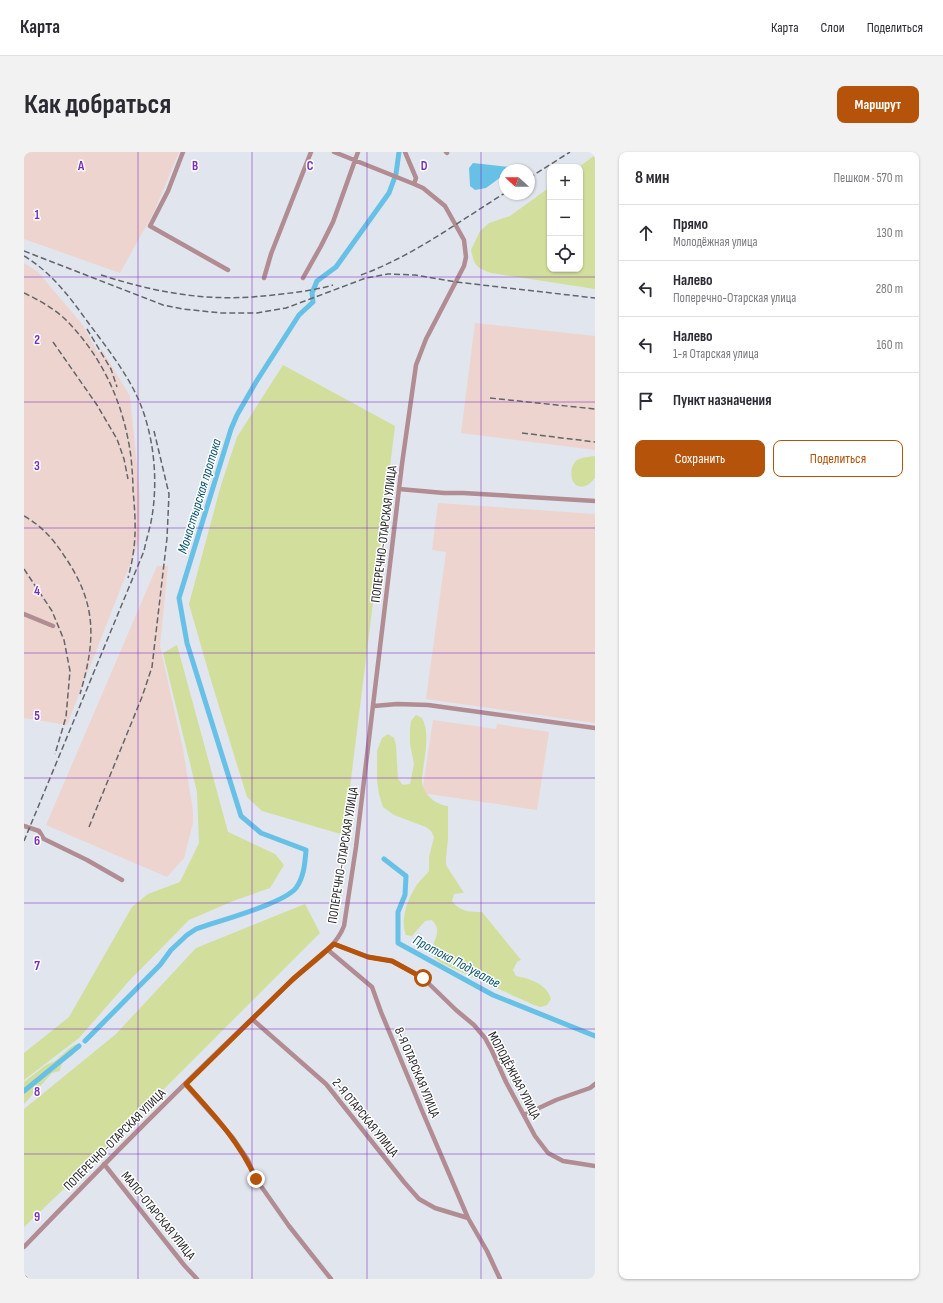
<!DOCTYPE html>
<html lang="ru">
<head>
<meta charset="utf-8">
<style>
  :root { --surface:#fff; --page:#f2f2f3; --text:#2b2b33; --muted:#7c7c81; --line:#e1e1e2; --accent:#b45309 }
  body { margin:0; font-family:"Sofia Sans Condensed",sans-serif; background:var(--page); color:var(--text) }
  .controls { position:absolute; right:12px; top:12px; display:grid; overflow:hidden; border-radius:8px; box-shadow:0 1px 3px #0004 }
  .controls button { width:36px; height:36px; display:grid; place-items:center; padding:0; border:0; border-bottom:1px solid var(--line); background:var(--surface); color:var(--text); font:20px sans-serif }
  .compass { position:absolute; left:475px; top:12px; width:36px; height:36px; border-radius:50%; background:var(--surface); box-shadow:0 1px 3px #0004; rotate:291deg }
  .stop { position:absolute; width:12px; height:12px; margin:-9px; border:3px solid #b45309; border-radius:50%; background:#fff }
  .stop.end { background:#b45309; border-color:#fff; box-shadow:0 1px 4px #0008 }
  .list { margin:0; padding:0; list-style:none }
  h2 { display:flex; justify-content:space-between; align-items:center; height:52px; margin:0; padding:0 16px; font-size:17px }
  h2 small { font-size:13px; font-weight:400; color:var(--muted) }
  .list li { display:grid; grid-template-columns:26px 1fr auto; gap:12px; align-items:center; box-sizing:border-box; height:56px; padding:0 16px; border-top:1px solid var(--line) }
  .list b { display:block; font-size:15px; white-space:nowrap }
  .list p { margin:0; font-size:13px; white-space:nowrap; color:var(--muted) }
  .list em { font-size:13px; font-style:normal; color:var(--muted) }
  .actions { display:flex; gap:8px; padding:12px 16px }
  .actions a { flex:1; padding:9px 0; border:1px solid var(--accent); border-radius:8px; text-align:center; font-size:14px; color:var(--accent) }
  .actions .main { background:var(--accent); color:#fff }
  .icon { flex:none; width:22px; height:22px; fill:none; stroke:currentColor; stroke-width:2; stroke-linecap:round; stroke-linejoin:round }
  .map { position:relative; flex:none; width:571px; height:1127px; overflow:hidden; border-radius:8px }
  header { display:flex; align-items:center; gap:24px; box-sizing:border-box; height:56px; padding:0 20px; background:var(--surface); border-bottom:1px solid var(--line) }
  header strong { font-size:19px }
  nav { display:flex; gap:22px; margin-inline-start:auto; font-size:14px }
  .intro { display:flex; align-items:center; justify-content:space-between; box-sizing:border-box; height:96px; padding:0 24px }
  h1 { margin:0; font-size:28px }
  .button { padding:10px 18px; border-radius:8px; background:var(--accent); color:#fff; font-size:14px; font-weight:700 }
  main { display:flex; gap:24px; padding:0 24px }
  aside { flex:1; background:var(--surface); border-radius:8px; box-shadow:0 1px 3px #0004 }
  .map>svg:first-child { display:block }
  .industrial { fill:#eed4cf }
  .green { fill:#d2de9b }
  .water { fill:#67c1e7 }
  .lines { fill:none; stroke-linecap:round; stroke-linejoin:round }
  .canal { stroke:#67c1e7; stroke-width:5 }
  .street { stroke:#b18c92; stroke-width:4.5 }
  .secondary { stroke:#95606b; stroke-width:6 }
  .rail { stroke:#63656a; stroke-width:1.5; stroke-dasharray:6 3; stroke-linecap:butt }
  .route { stroke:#b45309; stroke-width:5 }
  .grid { fill:none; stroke:#7b2cbf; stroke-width:1; stroke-opacity:0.55 }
  .labels { text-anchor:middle; stroke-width:3; stroke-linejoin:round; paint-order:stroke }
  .street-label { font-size:13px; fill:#242528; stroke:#fff }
  .water-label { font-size:14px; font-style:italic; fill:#04536d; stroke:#fff }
  .grid-label { font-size:13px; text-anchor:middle; font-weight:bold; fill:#7b2cbf; stroke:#fff; stroke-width:3; stroke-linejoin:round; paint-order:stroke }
</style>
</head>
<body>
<header>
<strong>Карта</strong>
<nav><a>Карта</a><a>Слои</a><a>Поделиться</a></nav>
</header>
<div class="intro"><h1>Как добраться</h1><a class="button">Маршрут</a></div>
<main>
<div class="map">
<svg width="571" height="1127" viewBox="0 0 571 1127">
  <rect width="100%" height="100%" fill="#e1e5ed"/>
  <!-- industrial -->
  <path class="industrial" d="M0,0H155L130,60L96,121L0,87Z
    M0,111L14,120L58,172L74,201L78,198L106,244L116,344V387L43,573L0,566Z
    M451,171L571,184V298L437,281Z
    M414,351L571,362V571L402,547L422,400L408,398Z
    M133,414H144L136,494L159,597L169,659V671L160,706L143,725L22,673Z
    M409,568L472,577L473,572L525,580L513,658L398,641Z"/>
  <!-- green -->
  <path class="green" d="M571,3V137L467,121C452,115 451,115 447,98L456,79L465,71L486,64L526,35V117H556V15H555Z
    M259,213L371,274L320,683L238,659L223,645L186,525L165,452L197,333L213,285Z
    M571,304V326C568,329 565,333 561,334C545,339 543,312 555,307C560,305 566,305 571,304Z
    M153,493L204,680L251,702L260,713L246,736L209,749L165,768L104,830L55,886L0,928V901L45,865L108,755L124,742L156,730L175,691L173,640L139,501Z
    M392,563L398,566C406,581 401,601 399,618C399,622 397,627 398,630C399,642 412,653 424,654V687L422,706V713L440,741H437L430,742L428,749C436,760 446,760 458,760L497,808L493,810L489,818L492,824C506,827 522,831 527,847L523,853L517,855L510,853L424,814C420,812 415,810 412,807C402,797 413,790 413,780C414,775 411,772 408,768L401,769L388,784L382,783C376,769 383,748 391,736C394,730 401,724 405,719V705L410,685L407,679L402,675L370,663L359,655L355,642L353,628V599L358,586L364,582L370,586L372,593L374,627L379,633L386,632L390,612L386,592V577L387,569Z
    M281,752L296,781L47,1030L0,1075V957L92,882L172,796Z
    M52,892C54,905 43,904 38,912C37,913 36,917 36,919L28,921L0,952V930L22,913L31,909L47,895Z"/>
  <!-- water -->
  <path class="water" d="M449,11L485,15L484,18H481V22L462,36L451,38L446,34L445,16Z"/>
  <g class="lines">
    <!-- canal -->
    <path class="canal" d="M360,707L382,724L381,743L374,760V791L469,843L571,884
      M61,889L136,813L147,798L163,783L172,777C194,769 259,752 272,736C280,725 281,711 282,698L237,681L217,664L163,491L155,446L207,277L213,263L232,230L275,163L289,150L288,141L293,129L312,115L365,41L372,22L375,0
      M0,939L55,894"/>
    <!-- street -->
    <path class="street" d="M159,0L144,39L126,74L204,118
      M381,0L392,26L390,32
      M422,0L423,1
      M240,126L247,102L287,0
      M279,126L297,94L309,70L334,0
      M375,337L420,341H439L571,349
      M0,462L29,474
      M350,554L373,552L404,553L571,576
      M0,674L15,679L20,687L63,708L98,728
      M310,792L344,805L368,809L399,826L432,858L450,873L461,886L468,899L482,930L511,984L524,1001L539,1009L571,1014
      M304,798L348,835L357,860L399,961L444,1066L463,1099L476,1127
      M228,867L302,932L380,1030L395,1047L411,1056L444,1066
      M161,932L209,986L224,1008L232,1027L265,1074L307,1127
      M500,963L532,948L566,936L571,932
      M80,1012L160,1113L173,1127
      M0,1095C75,1017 151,940 229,866C243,853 256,839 271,826C288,810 311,797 320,774L332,695L378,312L392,213L402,187L440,114L442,105L440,88L421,54L399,36L390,32L310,0"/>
    <!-- secondary -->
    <path class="secondary" d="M0,1126L1,1127"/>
    <!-- rail -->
    <path class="rail" d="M505,26L546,0
      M0,99L139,153L159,157L197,161H233L262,156L342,126L364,122L391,123L432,130L571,146
      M0,104C27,120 45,144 63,169C83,196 108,227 119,259C131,293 134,334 127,370C125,379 122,389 120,399L0,689
      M77,123C140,143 191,151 258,142C275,140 292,138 309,133
      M337,123C389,104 434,70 481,41
      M0,141C15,148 31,157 43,169C80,207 100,253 107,305C108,316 109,327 109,338C112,371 113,393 104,426
      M63,177L87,217L93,235
      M29,190L73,253L93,287L100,307L104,327
      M466,246L571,257
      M498,281L571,290
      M0,364C18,374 30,388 41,405C73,452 72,488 56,542
      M0,417L28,459L40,488L46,519L42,565L31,602
      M65,675L118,545L128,515L143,386L145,342L130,279"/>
  </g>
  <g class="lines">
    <!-- route -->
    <path class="route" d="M232,1027C215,989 189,962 162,932L269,827L310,792L344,805L368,809L399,826"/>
  </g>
  <!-- grid -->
  <path class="grid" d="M114,0V1127M228,0V1127M343,0V1127M457,0V1127M0,125H571M0,250H571M0,376H571M0,501H571M0,626H571M0,751H571M0,877H571M0,1002H571"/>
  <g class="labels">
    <!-- street labels -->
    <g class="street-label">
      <text transform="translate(359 382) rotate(-83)" y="5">ПОПЕРЕЧНО-ОТАРСКАЯ УЛИЦА</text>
      <text transform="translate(318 703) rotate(-81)" y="5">ПОПЕРЕЧНО-ОТАРСКАЯ УЛИЦА</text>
      <text transform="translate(394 920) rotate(67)" y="5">8-Я ОТАРСКАЯ УЛИЦА</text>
      <text transform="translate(491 923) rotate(62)" y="5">МОЛОДЁЖНАЯ УЛИЦА</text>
      <text transform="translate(342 965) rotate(51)" y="5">2-Я ОТАРСКАЯ УЛИЦА</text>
      <text transform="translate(90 987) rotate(-45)" y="5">ПОПЕРЕЧНО-ОТАРСКАЯ УЛИЦА</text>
      <text transform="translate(135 1063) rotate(51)" y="5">МАЛО-ОТАРСКАЯ УЛИЦА</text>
    </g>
    <!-- water labels -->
    <g class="water-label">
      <text transform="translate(175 344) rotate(-73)" y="5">Монастырская протока</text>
      <text transform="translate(433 809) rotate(28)" y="5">Протока Подувалье</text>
    </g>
  </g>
  <g class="grid-label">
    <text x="57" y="18">A</text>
    <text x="171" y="18">B</text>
    <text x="286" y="18">C</text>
    <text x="400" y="18">D</text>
    <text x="13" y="67">1</text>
    <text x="13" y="192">2</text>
    <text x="13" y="318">3</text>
    <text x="13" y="443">4</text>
    <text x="13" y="568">5</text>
    <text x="13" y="693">6</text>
    <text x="13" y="818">7</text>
    <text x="13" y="944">8</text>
    <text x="13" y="1069">9</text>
  </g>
</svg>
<div class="controls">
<button>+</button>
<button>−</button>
<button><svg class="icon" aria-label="locate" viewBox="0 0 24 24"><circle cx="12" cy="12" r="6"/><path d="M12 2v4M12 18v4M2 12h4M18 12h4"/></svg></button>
</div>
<svg class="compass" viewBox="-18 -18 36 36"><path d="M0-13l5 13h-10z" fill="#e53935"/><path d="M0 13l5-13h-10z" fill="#7c7c81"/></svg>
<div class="stop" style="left:399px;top:826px"></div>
<div class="stop end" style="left:232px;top:1027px"></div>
</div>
<aside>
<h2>8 мин<small>Пешком · 570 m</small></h2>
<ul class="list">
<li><svg class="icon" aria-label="ahead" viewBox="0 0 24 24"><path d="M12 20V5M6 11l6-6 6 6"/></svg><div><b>Прямо</b><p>Молодёжная улица</p></div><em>130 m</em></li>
<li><svg class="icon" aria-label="left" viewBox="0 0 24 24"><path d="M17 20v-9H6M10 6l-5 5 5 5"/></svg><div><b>Налево</b><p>Поперечно-Отарская улица</p></div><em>280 m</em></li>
<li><svg class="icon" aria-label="left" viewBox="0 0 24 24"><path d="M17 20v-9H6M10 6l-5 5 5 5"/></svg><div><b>Налево</b><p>1-я Отарская улица</p></div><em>160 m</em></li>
<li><svg class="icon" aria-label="arrive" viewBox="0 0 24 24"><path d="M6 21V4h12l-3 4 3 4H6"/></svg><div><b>Пункт назначения</b></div></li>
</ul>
<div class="actions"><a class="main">Сохранить</a><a>Поделиться</a></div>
</aside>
</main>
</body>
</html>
